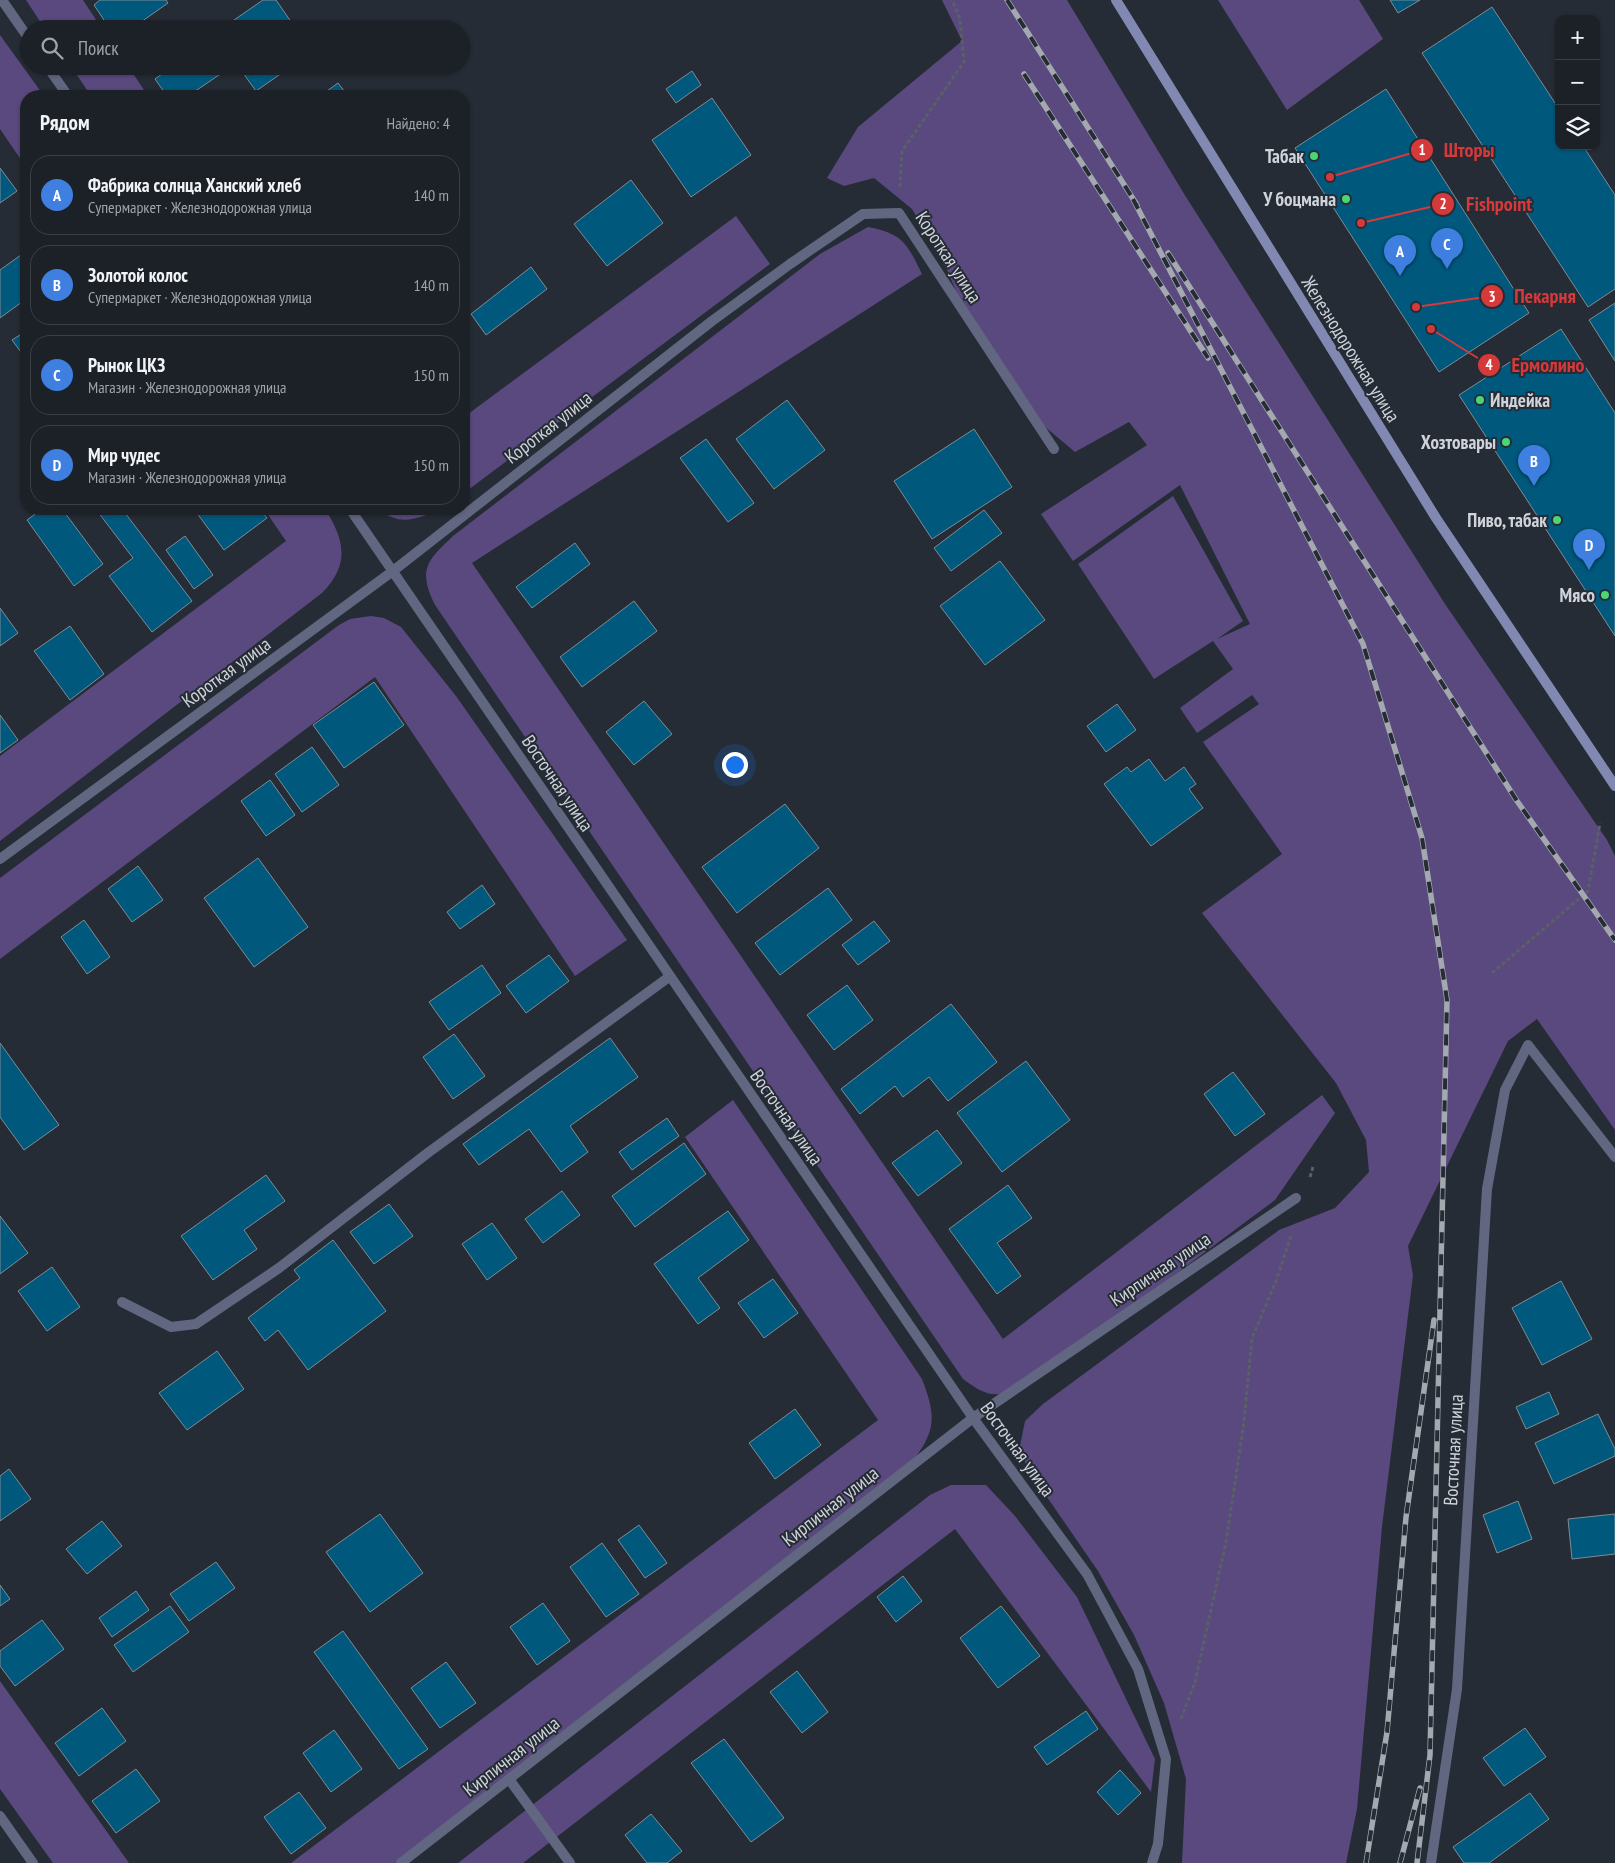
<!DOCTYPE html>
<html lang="ru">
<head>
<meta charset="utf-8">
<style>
  :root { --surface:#1c2128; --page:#252930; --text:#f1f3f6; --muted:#a0a3a8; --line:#3a3e45; --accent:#8c9099 }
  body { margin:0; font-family:"PT Sans Narrow",sans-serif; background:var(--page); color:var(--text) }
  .controls { position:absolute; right:15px; top:15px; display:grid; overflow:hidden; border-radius:10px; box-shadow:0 1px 4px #0004 }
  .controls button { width:45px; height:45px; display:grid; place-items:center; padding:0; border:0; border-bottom:1px solid var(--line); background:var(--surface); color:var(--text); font:25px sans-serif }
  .you { position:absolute; left:734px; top:764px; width:18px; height:18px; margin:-12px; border:4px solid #fff; border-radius:50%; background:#1a73e8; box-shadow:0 0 0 8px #1a73e833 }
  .badge { display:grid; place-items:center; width:32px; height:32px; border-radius:50%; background:var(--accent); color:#fff; font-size:16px; font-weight:700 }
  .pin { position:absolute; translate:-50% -41px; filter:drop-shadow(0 1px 2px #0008) }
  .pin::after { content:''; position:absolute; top:26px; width:18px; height:15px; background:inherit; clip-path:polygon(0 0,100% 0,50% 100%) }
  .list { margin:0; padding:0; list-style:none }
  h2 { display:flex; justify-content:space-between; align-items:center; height:65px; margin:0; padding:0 20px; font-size:21px }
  h2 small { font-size:16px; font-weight:400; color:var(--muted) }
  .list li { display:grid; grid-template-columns:32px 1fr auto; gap:15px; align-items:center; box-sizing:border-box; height:80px; margin:0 10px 10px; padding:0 10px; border:1px solid var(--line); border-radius:20px }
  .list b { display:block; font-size:19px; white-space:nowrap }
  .list p { margin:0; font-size:16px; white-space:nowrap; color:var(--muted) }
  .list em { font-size:16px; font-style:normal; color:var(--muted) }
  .icon { flex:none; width:28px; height:28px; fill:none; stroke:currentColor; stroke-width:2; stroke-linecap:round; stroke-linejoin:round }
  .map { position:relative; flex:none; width:1615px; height:1863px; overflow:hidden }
  .search { position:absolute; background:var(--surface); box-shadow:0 1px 4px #0004; left:20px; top:20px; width:450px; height:55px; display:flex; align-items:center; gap:12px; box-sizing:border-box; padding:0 18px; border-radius:28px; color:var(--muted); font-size:19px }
  .panel { position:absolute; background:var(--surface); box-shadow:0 1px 4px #0004; left:20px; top:90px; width:450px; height:425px; border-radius:20px }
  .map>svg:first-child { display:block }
  .green { fill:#5a497e }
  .building { fill:#00597d; stroke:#7f8c94 }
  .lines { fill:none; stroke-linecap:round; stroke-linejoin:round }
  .path { stroke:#5a6068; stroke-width:3; stroke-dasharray:4 2.5; stroke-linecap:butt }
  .service { stroke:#626781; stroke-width:10 }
  .minor { stroke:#626781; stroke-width:10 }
  .secondary { stroke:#8188b2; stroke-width:10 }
  .rail-casing { stroke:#a4a9af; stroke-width:5.5 }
  .rail { stroke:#252c35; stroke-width:4; stroke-dasharray:11; stroke-linecap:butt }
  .poi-dot { fill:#4ad677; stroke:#252c35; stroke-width:2 }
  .labels { text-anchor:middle; stroke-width:4; stroke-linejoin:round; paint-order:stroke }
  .poi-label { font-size:19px; font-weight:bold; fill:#d0d4da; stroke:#252c35; text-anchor:end }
  .street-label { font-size:19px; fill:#d0d4da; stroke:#252c35 }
  .leader { fill:none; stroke:#d5393a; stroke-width:2 }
  .callout-dot { fill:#d5393a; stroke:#252c35; stroke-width:2 }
  .mark-label { font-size:15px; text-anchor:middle; font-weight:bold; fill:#fff }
  .callout-label { font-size:20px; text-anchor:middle; font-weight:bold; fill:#d5393a; stroke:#252c35; stroke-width:4; stroke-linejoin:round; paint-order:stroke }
</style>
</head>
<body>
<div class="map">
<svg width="1615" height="1863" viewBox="0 0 1615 1863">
  <rect width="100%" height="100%" fill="#252c35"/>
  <!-- green -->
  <path class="green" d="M26,0H83L102,29H45Z
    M942,0H1067L1186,197L1445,604L1607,840L1615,856V1130L1537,1019L1508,1041L1408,1246L1413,1275L1382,1527L1357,1809L1346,1863H1182L1186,1779L1164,1703L1134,1635L1098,1571L1027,1468L1020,1446L1025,1421L1043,1404L1279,1230L1335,1208L1369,1172L1366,1140L1336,1083L1202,913L1282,854L1203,742L1259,704L1252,695L1197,733L1180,708L1233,669L1213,641L1154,679L1078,564L1173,496L1243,621L1217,639L1250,624L1180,485L1073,561L1041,514L1147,445L1129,422L1075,452L1044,426L956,291L948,272L912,209L874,178L844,186L827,178L858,127L962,41Z
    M1218,0H1359L1383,39L1287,110Z
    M0,35L44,96H26V167L0,129Z
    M71,66H128L148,96H91Z
    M736,216L770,264L464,493V417Z
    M868,227C904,234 907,244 922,274L472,563L1003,1339L1322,1095L1335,1113L1275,1200L1032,1381C999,1396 994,1402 963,1379L435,605C417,569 428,560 453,536L820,254Z
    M264,509H325C345,540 350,565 322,593L0,841V756L286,541Z
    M379,509H440C418,519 399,527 379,509Z
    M371,616L384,618L401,627L456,696L627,940L575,976L375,677L0,959V878L339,625L350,619Z
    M733,1100L922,1379C937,1418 936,1432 909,1466L395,1863H291L878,1420L685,1137Z
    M951,1485H986L1015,1516L1077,1597L1155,1759L1151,1792L955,1529L523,1863H458L930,1495Z
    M0,1681L129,1863H53L0,1789Z"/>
  <!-- building -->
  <path class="building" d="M100,0H166L168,3L131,29H110L94,5Z
    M263,0H276L296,29H221Z
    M1390,0H1420L1398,13Z
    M1492,7L1559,109V146H1583L1615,195V289L1588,307L1422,53Z
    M173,66H217L222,73L188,96H167L155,79Z
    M238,66H292L256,91Z
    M692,71L701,85L676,103L666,89Z
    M338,83L348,96H320Z
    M1386,89L1529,313L1439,372L1295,148Z
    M712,98L751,155L691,197L652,140Z
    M0,168L17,191L0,203Z
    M631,180L663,223L607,266L574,224Z
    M25,252L26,299L0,318V270Z
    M531,267L547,289L486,335L471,314Z
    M1615,303V361L1589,320Z
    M1561,329L1615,413V636L1459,395Z
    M23,333L26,336V359L12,340Z
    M787,400L825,450L774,489L736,439Z
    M974,429L1012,487L932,539L894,481Z
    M706,439L754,503L728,522L680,458Z
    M42,509H62L103,564L74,586L27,520Z
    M102,509H122L192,601L152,632L109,576L133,558L98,512Z
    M194,509H260L267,518L224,550Z
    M984,510L1002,533L951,571L934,548Z
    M185,536L213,575L194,589L166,550Z
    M575,543L590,564L532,608L516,587Z
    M1000,561L1045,620L985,665L940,606Z
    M634,601L657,631L582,687L560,657Z
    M0,608L18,633L0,646Z
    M70,626L104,674L70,700L34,651Z
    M374,682L404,725L344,768L313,725Z
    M644,701L672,734L634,765L606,732Z
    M1117,704L1136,730L1106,752L1087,726Z
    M0,715L18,740L0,753Z
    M312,747L339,785L302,812L275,774Z
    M1149,759L1165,781L1184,767L1196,784L1189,789L1203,808L1151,846L1104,784L1127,767L1131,772Z
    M270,780L295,815L266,836L241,801Z
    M785,804L819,848L737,913L702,867Z
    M258,858L308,927L254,967L204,898Z
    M138,866L163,900L132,922L108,889Z
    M482,885L495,904L460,929L447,912Z
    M828,888L852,920L780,975L755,943Z
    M84,920L110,957L87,974L61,937Z
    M874,921L890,941L858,965L842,945Z
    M549,955L569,981L526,1013L506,986Z
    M482,965L501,993L449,1030L429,1002Z
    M847,985L873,1020L834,1050L807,1015Z
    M951,1004L997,1062L948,1101L929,1077L903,1097L895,1086L860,1114L841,1089Z
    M454,1034L485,1076L453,1099L423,1057Z
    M610,1038L638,1077L570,1126L588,1152L561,1172L529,1129L479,1165L463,1144Z
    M0,1043L59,1125L24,1150L0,1117Z
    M1026,1061L1070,1120L1002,1172L957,1113Z
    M1233,1072L1265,1114L1235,1136L1204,1094Z
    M667,1118L679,1136L632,1170L619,1152Z
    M937,1130L962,1163L918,1196L892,1163Z
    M684,1143L706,1174L635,1227L612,1196Z
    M266,1175L285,1201L244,1230L257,1249L213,1280L181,1236Z
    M1008,1185L1032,1218L997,1243L1021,1276L997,1294L949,1229Z
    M562,1191L580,1215L543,1243L525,1219Z
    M389,1204L413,1236L374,1264L350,1232Z
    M728,1211L749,1240L698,1278L720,1308L698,1324L654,1264Z
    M0,1216L28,1253L0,1274Z
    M492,1223L517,1258L487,1280L462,1244Z
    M333,1240L386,1311L308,1370L278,1330L265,1341L248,1318L300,1278L294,1270Z
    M52,1267L80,1307L47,1331L18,1291Z
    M773,1279L798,1313L764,1338L738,1303Z
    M1561,1281L1592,1339L1542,1365L1512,1308Z
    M217,1351L244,1389L187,1430L159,1393Z
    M1549,1392L1559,1414L1526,1429L1516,1407Z
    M795,1409L821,1445L775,1479L749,1443Z
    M1598,1414L1615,1449V1456L1554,1484L1535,1443Z
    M9,1469L31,1499L0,1521V1476Z
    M1518,1501L1532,1539L1497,1553L1483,1515Z
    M380,1514L423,1573L370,1612L326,1552Z
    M1615,1514V1554L1572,1559L1568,1519Z
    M102,1521L122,1546L87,1574L66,1549Z
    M639,1525L667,1563L645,1578L618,1540Z
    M602,1543L639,1594L606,1617L570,1567Z
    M216,1562L235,1588L189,1621L170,1594Z
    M903,1576L922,1601L896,1622L877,1597Z
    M0,1585L10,1599L0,1606Z
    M136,1591L149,1610L112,1637L99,1618Z
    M543,1603L570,1641L537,1665L510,1627Z
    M170,1606L189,1632L133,1672L114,1645Z
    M1001,1606L1040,1656L998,1688L960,1638Z
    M42,1620L64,1649L15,1686L0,1666V1651Z
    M343,1631L428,1749L399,1769L314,1652Z
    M446,1662L476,1703L440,1728L411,1688Z
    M797,1671L828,1712L802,1733L770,1692Z
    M102,1708L126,1741L79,1776L55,1743Z
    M1086,1711L1098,1729L1047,1765L1034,1747Z
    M1525,1728L1546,1757L1504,1786L1483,1758Z
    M334,1730L362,1769L331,1792L303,1753Z
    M724,1739L784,1818L751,1842L691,1763Z
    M136,1769L160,1801L116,1833L92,1801Z
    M1120,1770L1141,1793L1118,1815L1097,1792Z
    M299,1792L326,1828L291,1854L264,1817Z
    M1530,1793L1549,1819L1489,1863H1464L1453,1847Z
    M651,1814L682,1851L667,1863H647L625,1835Z"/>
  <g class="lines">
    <!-- path -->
    <path class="path" d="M900,187L902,151L964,62L960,19L952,0
      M1492,973L1588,891L1600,823
      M1310,1177L1313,1167
      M1181,1719L1195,1682L1226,1542L1244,1422L1252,1338L1276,1281L1292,1233"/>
    <!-- service -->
    <path class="service" d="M122,1302L171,1327L196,1324L279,1268L429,1152L669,977
      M509,1779L570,1863"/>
    <!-- minor -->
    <path class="minor" d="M2,0L29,39
      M47,66L68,96
      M350,509L973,1418L1087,1574L1138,1669L1166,1759L1158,1844L1152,1863
      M0,859L393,571L712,321L790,264L863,214L899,213L1054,449
      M0,1816L33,1863
      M401,1863L973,1418L1296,1198
      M1431,1863L1457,1689L1487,1189L1505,1090L1528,1045L1615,1157"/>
    <!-- secondary -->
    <path class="secondary" d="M1116,0L1436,518L1615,786"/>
    <defs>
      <path id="rail" d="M1007,0L1137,205
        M1024,74L1208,358
        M1133,199L1363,644L1422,838L1447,1000L1430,1755L1417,1863
        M1168,253L1517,801L1615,940
        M1366,1863L1387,1732L1406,1517L1434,1320
        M1400,1863L1420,1788"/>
    </defs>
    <!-- rail casing -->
    <use href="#rail" class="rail-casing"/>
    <!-- rail -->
    <use href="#rail" class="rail"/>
  </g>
  <!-- markers -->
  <g class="poi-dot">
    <circle cx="1314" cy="156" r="5"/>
    <circle cx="1346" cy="199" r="5"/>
    <circle cx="1480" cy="400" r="5"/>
    <circle cx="1506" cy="442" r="5"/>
    <circle cx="1557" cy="520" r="5"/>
    <circle cx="1605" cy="595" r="5"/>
  </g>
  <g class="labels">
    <!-- poi labels -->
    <g class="poi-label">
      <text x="1304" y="163">Табак</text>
      <text x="1336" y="206">У боцмана</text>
      <text x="1490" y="407" text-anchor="start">Индейка</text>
      <text x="1496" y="449">Хозтовары</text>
      <text x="1547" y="527">Пиво, табак</text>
      <text x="1595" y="602">Мясо</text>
    </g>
    <!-- street labels -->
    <g class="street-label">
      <text transform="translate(949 257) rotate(57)" y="7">Короткая улица</text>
      <text transform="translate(1351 349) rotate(58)" y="7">Железнодорожная улица</text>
      <text transform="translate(548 427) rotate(-38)" y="7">Короткая улица</text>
      <text transform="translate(226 672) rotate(-36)" y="7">Короткая улица</text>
      <text transform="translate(558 783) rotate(56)" y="7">Восточная улица</text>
      <text transform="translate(787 1117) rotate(55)" y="7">Восточная улица</text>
      <text transform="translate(1160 1269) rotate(-34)" y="7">Кирпичная улица</text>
      <text transform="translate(1018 1449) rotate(54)" y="7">Восточная улица</text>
      <text transform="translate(1453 1450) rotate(-87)" y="7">Восточная улица</text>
      <text transform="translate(830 1506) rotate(-38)" y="7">Кирпичная улица</text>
      <text transform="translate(511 1756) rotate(-38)" y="7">Кирпичная улица</text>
    </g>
  </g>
  <!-- callouts -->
  <path class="leader" d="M1330 177L1422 150M1361 223L1443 204M1416 307L1492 296M1431 329L1489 365"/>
  <g class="callout-dot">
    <circle cx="1330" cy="177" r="5"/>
    <circle cx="1361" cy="223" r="5"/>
    <circle cx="1416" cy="307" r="5"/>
    <circle cx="1431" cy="329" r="5"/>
    <circle cx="1422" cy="150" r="12"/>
    <circle cx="1443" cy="204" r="12"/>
    <circle cx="1492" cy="296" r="12"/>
    <circle cx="1489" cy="365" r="12"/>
  </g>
  <g class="mark-label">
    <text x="1422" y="155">1</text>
    <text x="1443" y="209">2</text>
    <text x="1492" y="302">3</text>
    <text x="1489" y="370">4</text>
  </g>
  <g class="callout-label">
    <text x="1469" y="157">Шторы</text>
    <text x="1499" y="211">Fishpoint</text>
    <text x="1545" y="303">Пекарня</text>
    <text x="1548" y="372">Ермолино</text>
  </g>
</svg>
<div class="controls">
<button>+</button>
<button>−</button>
<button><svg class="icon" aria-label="layers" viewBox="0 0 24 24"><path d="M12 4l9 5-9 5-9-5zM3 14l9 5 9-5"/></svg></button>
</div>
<div class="you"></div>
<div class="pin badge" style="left:1400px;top:276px;background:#3f7fe0">A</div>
<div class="pin badge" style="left:1534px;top:486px;background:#3f7fe0">B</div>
<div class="pin badge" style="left:1447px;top:269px;background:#3f7fe0">C</div>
<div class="pin badge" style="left:1589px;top:570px;background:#3f7fe0">D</div>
<div class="search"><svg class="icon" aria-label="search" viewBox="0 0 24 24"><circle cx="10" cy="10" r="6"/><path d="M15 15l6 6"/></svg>Поиск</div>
<section class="panel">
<h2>Рядом<small>Найдено: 4</small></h2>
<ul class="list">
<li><span class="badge" style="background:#3f7fe0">A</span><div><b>Фабрика солнца Ханский хлеб</b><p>Супермаркет · Железнодорожная улица</p></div><em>140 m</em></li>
<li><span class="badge" style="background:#3f7fe0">B</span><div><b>Золотой колос</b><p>Супермаркет · Железнодорожная улица</p></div><em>140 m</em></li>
<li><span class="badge" style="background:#3f7fe0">C</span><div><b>Рынок ЦКЗ</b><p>Магазин · Железнодорожная улица</p></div><em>150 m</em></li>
<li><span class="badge" style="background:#3f7fe0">D</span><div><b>Мир чудес</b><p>Магазин · Железнодорожная улица</p></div><em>150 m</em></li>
</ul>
</section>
</div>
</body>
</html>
